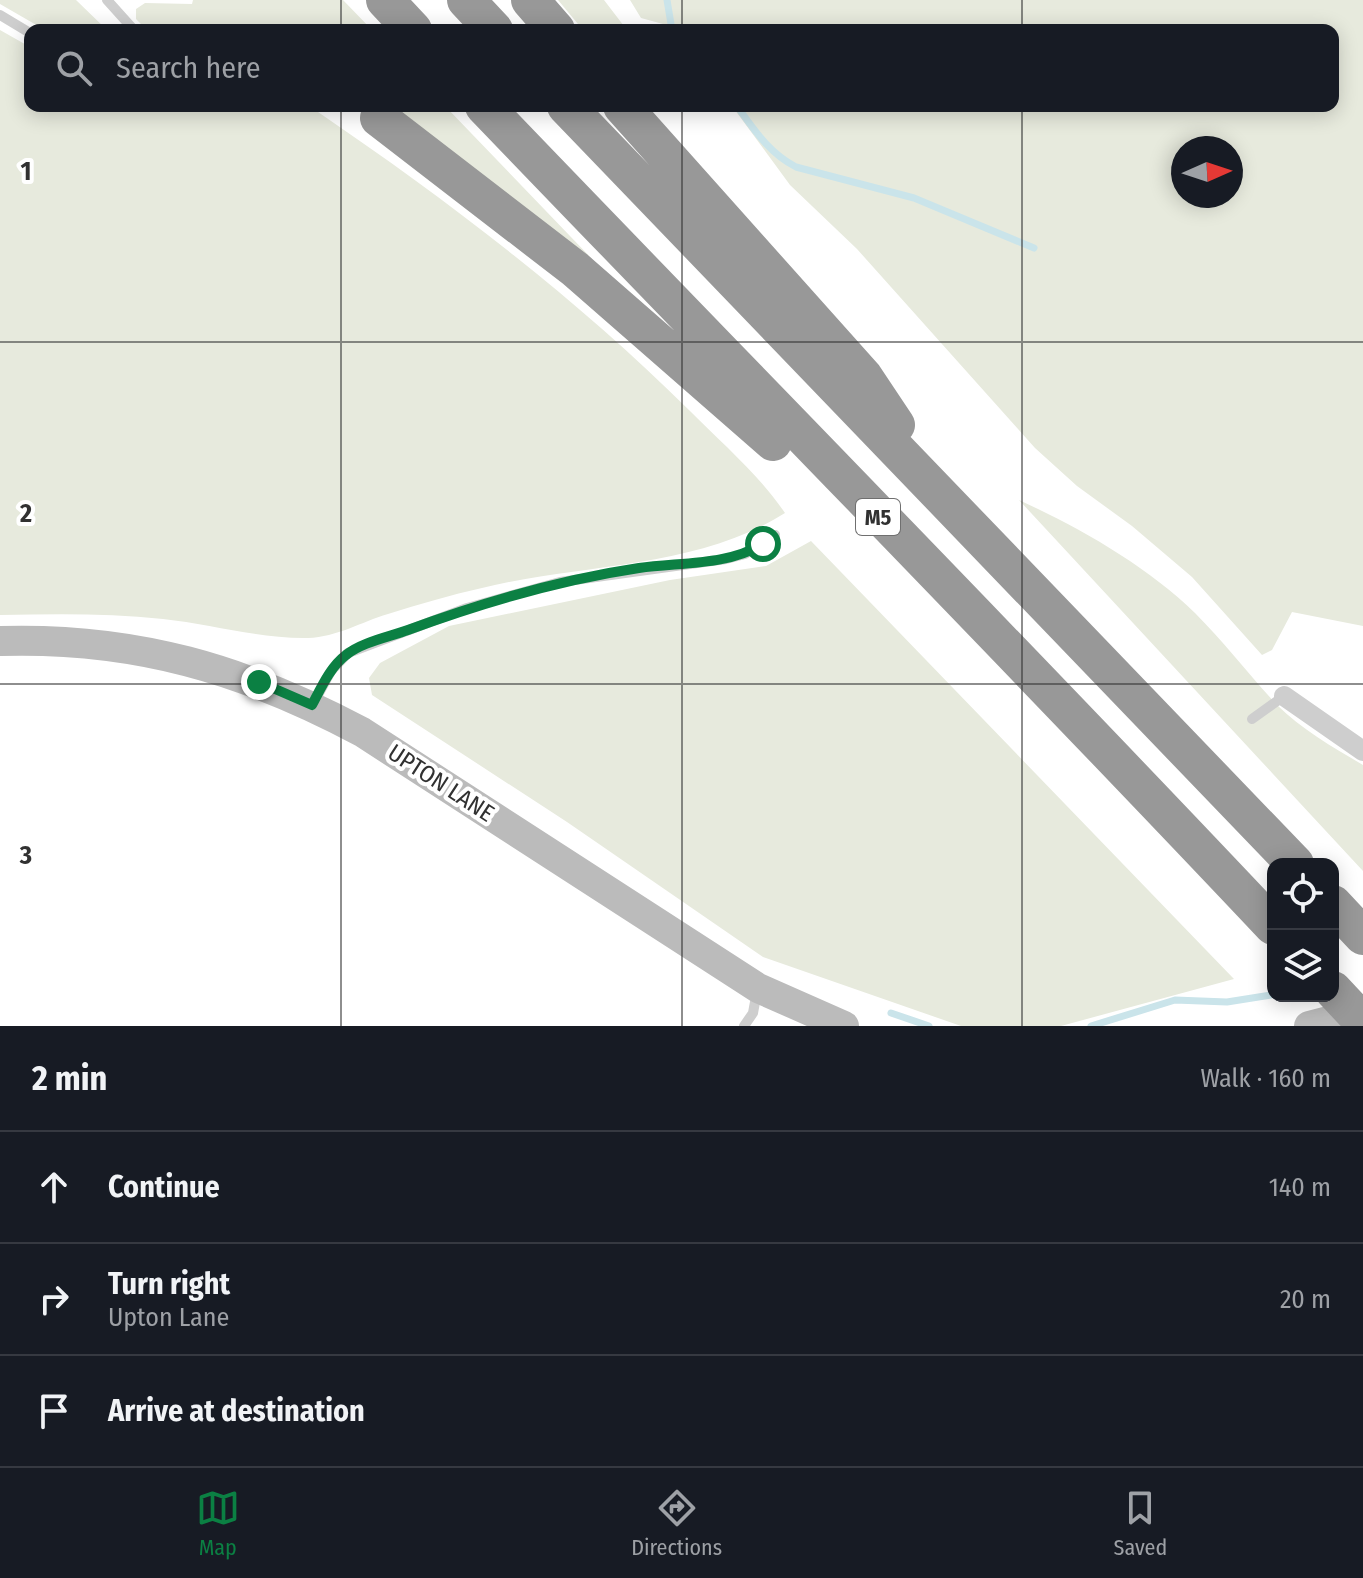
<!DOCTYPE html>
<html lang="en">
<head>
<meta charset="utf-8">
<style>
  :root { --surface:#171b24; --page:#20242c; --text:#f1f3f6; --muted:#9ea1a6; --line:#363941; --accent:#0b8043 }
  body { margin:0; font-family:"Fira Sans Condensed",sans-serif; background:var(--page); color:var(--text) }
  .controls { position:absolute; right:24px; bottom:24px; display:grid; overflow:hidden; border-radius:16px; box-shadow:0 4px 20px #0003 }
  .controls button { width:72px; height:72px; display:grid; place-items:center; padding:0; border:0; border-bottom:2px solid var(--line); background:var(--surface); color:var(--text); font:40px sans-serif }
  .compass { position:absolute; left:1171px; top:136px; width:72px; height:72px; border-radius:50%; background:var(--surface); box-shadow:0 4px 20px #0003; rotate:87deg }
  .stop { position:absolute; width:24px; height:24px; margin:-18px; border:6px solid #0b8043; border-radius:50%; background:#fff }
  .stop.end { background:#0b8043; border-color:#fff; box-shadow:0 2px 8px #0008 }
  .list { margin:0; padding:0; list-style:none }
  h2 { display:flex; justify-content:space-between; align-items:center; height:104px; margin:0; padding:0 32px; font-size:34px }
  h2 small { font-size:26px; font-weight:400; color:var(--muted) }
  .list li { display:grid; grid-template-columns:52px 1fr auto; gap:24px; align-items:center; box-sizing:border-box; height:112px; padding:0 32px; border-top:2px solid var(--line) }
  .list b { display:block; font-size:30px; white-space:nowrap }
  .list p { margin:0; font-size:26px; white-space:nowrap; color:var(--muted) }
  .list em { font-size:26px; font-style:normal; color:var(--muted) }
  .icon { flex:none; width:44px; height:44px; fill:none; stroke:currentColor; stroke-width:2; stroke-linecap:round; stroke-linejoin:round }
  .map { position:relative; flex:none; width:1363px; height:1026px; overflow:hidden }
  .search { position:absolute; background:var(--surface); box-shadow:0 4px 20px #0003; left:24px; right:24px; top:24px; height:88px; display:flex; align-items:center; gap:20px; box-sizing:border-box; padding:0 28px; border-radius:16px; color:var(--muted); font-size:30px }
  .sheet { height:440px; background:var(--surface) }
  nav { display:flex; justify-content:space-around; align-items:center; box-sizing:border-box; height:112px; border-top:2px solid var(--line); background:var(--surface); font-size:22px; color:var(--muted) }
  nav a { display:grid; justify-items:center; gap:4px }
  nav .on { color:var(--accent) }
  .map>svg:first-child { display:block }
  .green { fill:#e7eadd; fill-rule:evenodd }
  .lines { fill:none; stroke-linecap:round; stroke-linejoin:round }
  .stream { stroke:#cae4ea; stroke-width:7 }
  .lane { stroke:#cecece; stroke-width:10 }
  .street { stroke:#cecece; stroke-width:20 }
  .secondary { stroke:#bbb; stroke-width:30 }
  .highway { stroke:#989898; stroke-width:38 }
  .route { stroke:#0b8043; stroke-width:10 }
  .grid { fill:none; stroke:#313131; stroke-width:2; stroke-opacity:0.55 }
  .labels { text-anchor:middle; stroke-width:8; stroke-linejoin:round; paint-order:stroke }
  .shield { fill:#fff; stroke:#6f6f6f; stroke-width:2 }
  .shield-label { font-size:22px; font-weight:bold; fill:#313131 }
  .street-label { font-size:24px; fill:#313131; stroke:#fff }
  .grid-label { font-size:26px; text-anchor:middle; font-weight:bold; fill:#313131; stroke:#fff; stroke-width:8; stroke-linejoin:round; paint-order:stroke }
</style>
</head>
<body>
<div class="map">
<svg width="1363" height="1026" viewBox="0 0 1363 1026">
  <rect width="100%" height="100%" fill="#fff"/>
  <!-- green -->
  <path class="green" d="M0,0H76L107,30H45L0,4Z
    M193,0H343L372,30H147L136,19V9L145,3L192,4Z
    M558,0H604L627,30H583Z
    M630,0H1363V626L1292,612L1272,650L1262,655L1192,577L1132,526L1077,486L1035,448L857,249L790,185L732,106H1333V30H685L641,18ZM1183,148H1231V196H1183Z
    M0,30L30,47V106H305L318,112C450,202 576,298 690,411C723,444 759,475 785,513C696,569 582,563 482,588C451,595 419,604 388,614C361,622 337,637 308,638C260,639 211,624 163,619C109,613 55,614 0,615Z
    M377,106H445L595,262Z
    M1019,500C1080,528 1147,566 1195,613C1224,642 1249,675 1277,705C1301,729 1334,748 1363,765V871Z
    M811,541L1234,979L1061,1026H961L763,957L567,822L372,695L369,678L380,663L449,626L670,580L766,566Z"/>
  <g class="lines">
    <!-- stream -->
    <path class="stream" d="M667,0L672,30
      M737,106C755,131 769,153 796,167L914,198L1034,248
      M891,1013L929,1026
      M1091,1026L1175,1000L1227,1002L1271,995"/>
    <!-- lane -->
    <path class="lane" d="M107,0L134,30
      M0,15L30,33
      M313,704L331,671L348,653L467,608L560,582L726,559L745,554L775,535
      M1252,719L1284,696
      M744,1026L753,1013L757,991"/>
    <!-- street -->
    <path class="street" d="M1284,696L1363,751"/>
    <!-- secondary -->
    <path class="secondary" d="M0,641C135,637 244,669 362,732L758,988L844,1026
      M1309,1026L1363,1012"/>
    <!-- highway -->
    <path class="highway" d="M385,0L413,30
      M466,0L494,30
      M530,0L556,30
      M484,106C747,380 1013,650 1273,926
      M566,106L1295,864
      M622,106L864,377L896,425
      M379,118L575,269L773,442
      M1333,904L1363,936
      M1333,990L1363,1022"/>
  </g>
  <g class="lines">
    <!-- route -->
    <path class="route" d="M259,682L312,705C321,688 330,667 346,655C362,642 389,637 408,630C484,602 558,580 639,568C681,562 726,566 763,544"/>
  </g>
  <!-- grid -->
  <path class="grid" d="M341,0V30M682,0V30M1022,0V30M341,106V1026M682,106V1026M1022,106V1026M0,342H1363M0,684H1363"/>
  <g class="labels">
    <!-- shield labels -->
    <rect class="shield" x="856" y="499" width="44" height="36" rx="6"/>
    <g class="shield-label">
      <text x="878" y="525">M5</text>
    </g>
    <!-- street labels -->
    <g class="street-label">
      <text transform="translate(441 783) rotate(33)" y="8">UPTON LANE</text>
    </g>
  </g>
  <g class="grid-label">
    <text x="26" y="180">1</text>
    <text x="26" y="522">2</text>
    <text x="26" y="864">3</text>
  </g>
</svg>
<div class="controls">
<button><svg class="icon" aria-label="locate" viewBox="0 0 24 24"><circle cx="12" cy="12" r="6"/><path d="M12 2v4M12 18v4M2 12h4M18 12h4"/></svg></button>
<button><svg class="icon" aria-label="layers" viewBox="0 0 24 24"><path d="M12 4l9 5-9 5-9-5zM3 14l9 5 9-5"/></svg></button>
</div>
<svg class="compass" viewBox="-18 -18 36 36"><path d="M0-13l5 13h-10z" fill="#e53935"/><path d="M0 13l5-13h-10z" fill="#9ea1a6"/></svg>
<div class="stop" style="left:763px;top:544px"></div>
<div class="stop end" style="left:259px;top:682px"></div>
<div class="search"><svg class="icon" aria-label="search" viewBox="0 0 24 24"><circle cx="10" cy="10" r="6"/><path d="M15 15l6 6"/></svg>Search here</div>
</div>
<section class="sheet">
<h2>2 min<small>Walk · 160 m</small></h2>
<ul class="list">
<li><svg class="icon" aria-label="ahead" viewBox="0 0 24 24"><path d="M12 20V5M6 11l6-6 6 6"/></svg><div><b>Continue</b></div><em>140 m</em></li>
<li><svg class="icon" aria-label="right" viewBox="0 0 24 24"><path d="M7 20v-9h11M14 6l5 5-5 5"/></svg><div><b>Turn right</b><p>Upton Lane</p></div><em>20 m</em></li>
<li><svg class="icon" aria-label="arrive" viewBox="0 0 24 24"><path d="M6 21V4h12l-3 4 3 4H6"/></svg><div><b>Arrive at destination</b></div></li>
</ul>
</section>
<nav>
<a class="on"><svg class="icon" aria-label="map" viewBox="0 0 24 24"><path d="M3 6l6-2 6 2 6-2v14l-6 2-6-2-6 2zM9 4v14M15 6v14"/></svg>Map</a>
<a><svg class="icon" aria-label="directions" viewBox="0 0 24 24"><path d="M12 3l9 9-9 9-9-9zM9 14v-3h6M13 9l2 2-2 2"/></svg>Directions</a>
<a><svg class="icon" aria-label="saved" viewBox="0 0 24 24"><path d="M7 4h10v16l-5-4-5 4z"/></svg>Saved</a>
</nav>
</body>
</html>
